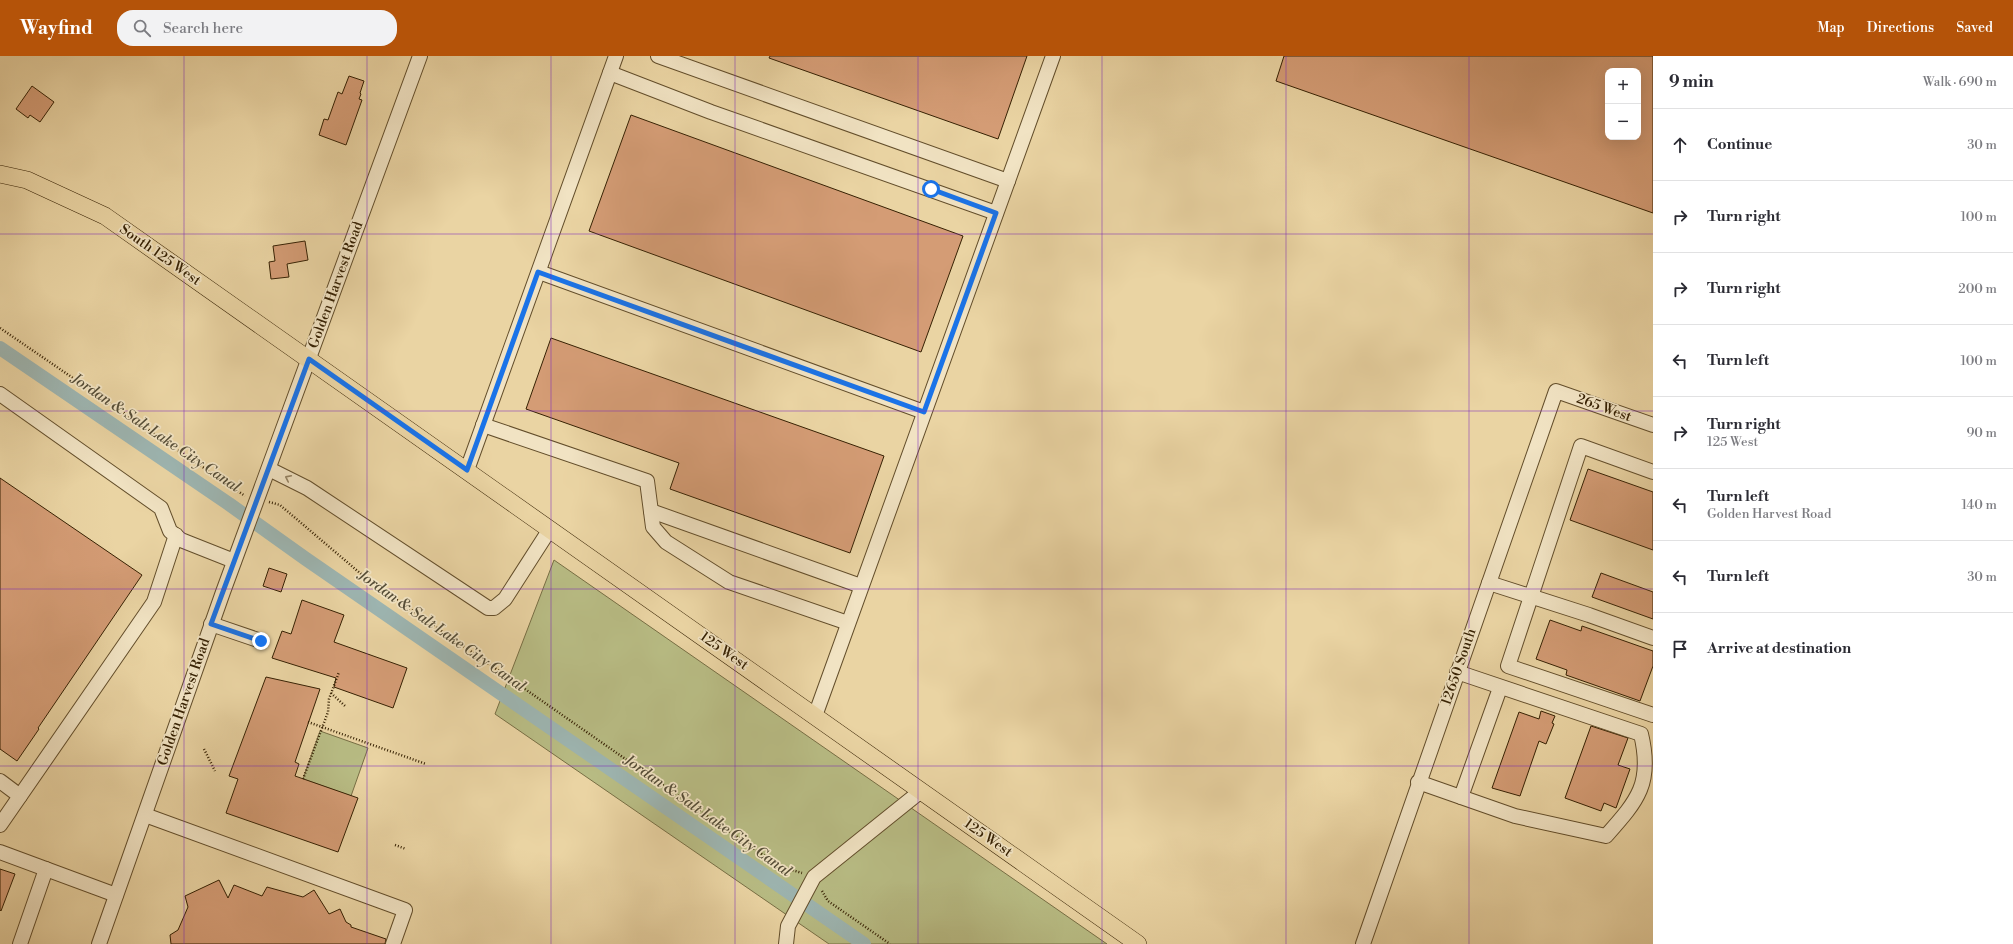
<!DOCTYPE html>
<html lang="en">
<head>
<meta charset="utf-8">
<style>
  body { margin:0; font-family:"Libre Bodoni",serif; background:#f2f2f3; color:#2b2b33 }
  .controls { position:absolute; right:12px; top:12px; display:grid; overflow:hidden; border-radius:8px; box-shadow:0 4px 16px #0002 }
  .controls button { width:36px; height:36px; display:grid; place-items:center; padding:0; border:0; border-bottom:1px solid #e1e1e2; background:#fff; color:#2b2b33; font:20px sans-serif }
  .stop { position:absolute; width:12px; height:12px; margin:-9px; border:3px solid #1a73e8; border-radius:50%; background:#fff }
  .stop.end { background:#1a73e8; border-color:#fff; box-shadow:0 1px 4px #0008 }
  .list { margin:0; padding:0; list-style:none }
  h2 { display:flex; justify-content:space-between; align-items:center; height:52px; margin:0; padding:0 16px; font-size:17px }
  h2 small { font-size:13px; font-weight:400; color:#7c7c81 }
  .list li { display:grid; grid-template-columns:26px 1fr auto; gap:12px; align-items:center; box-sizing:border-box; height:72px; padding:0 16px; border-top:1px solid #e1e1e2 }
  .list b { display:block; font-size:15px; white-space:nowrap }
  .list p { margin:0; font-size:13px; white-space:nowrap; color:#7c7c81 }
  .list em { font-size:13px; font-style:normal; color:#7c7c81 }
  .icon { flex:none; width:22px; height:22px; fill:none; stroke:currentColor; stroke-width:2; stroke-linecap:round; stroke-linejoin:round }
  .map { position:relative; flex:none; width:1653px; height:888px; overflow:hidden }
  header { display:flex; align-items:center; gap:24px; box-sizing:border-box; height:56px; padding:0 20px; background:#b45309; color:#fff }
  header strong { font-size:19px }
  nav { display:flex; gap:22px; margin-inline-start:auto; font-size:14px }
  .search { width:280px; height:36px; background:#f2f2f3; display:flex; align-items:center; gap:10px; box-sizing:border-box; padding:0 14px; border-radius:16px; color:#7c7c81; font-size:15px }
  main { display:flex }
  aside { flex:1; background:#fff }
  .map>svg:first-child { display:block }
</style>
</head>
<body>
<header>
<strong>Wayfind</strong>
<div class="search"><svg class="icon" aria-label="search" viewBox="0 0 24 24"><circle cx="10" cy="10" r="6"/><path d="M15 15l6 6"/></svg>Search here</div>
<nav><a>Map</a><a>Directions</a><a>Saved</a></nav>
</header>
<main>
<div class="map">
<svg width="1653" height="888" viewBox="0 0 1653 888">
  <rect width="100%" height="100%" fill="#ead4a3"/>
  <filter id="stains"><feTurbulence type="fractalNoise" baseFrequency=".005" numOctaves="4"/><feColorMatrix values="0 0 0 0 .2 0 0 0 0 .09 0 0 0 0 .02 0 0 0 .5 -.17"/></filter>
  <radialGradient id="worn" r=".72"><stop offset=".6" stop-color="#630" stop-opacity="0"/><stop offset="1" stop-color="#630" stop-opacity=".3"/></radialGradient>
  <g fill="#b8bc84" stroke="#776e44">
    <polygon points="554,504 1107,888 829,888 495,658"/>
    <polygon points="320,675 368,692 351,740 303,723"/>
  </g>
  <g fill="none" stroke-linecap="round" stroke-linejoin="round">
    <polyline stroke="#9db5b1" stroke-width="14" points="0,292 229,448 306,503 864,888"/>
  </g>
  <g fill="#d49c75" stroke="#362103" fill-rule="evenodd">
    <polygon points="770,0 1027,0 998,83 769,2"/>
    <path d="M 1284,0 L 1653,0 L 1653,157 L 1276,25 ZM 1608,15 L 1638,15 L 1638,81 L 1608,81 Z"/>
    <polygon points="349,20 364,25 360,37 361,38 359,43 362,44 346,89 319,79 324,63 328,64 338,36 342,38"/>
    <polygon points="32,30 54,46 40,66 30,59 28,62 16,53"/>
    <polygon points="631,59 963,180 921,296 589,175"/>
    <polygon points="305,185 308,204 287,208 289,221 271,223 269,206 275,205 273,190"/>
    <polygon points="551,282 884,400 850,497 670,433 679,407 526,353"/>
    <polygon points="1588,413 1653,436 1653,494 1570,464"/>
    <polygon points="0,422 142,519 38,672 39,673 17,705 0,693"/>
    <polygon points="269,512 287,518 281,536 263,530"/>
    <polygon points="1601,517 1653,536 1653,563 1592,541"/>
    <polygon points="302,544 344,559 334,586 407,612 393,652 334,631 336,622 272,602 282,575 291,578"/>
    <polygon points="1550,564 1581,575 1582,570 1653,595 1653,610 1640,645 1566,619 1567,614 1536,603"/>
    <polygon points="266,621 320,633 295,706 299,708 295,720 358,742 338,796 226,757 238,723 229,720"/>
    <polygon points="1541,655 1555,660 1552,667 1554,668 1546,688 1539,685 1520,740 1492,732 1519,656 1539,663"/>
    <polygon points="1591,670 1628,682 1618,709 1630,713 1616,752 1604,747 1601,755 1565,742"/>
    <polygon points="0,813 15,818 1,855 0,854"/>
    <polygon points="219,824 228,842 234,829 262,840 267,831 303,841 314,834 329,858 340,853 346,866 351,869 351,871 386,883 385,888 171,888 170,879 178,874 188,851 185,840"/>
  </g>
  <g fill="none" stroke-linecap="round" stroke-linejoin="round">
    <g stroke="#634e2b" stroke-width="16">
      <g id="minor">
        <polyline points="658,0 1008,125"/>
        <polyline points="610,17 711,56 996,157"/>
        <polyline points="539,216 924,356"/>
        <polyline points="0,338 161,452 170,475 181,484 234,505"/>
        <polyline points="483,369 647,425 653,471 666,486 729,526 848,567"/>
        <polyline points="269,413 307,432 488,552 494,552 505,543 550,473"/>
        <polyline points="467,414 616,0"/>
        <polyline points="1653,416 1581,390 1508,610 1653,659"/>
        <polyline points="651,455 861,530"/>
        <polyline points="1489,527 1589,559 1653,582"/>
        <polyline points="211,568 261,585"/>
        <polyline points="815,660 1053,0"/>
        <polyline points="0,725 20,740"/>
        <path d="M 1418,726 L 1515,760 L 1606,780 C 1637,745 1653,728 1641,678 L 1457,616"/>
        <polyline points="1461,741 1500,632"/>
        <polyline points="145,759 405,854 393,888"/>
        <polyline points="0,769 154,546 176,479"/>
        <polyline points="0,796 116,839"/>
        <polyline points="20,888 46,813"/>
        <polyline points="99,888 223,536 420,0"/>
        <polyline points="786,888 788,870 814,821 921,735"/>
        <polyline points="1363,888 1556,335 1653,369"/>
      </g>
    </g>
    <g stroke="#362103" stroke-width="18">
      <polyline id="major" points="0,118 27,124 105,160 1138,888"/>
    </g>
    <g stroke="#362103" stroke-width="2.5" stroke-dasharray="1 2" stroke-linecap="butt">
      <polyline points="0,272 245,440"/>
      <polyline points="269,446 280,449 367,523 779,810 802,817"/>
      <polyline points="331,637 345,650"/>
      <polyline points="308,666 426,708"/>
      <polyline points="204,693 215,715"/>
      <polyline points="303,723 328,656 329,643 339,616"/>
      <polyline points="395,789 406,793"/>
      <polyline points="822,835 828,845 890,888"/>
    </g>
    <use href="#minor" stroke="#f1e3c3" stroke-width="14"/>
    <use href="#major" stroke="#ead4a3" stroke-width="17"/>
  </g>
  <defs><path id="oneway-chevron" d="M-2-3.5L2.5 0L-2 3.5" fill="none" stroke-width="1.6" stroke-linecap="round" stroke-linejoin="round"/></defs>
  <use stroke="#948263" href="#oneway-chevron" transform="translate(288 422) rotate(-154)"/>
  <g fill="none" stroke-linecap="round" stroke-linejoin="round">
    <polyline stroke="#1a73e8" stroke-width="5" points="261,585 211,568 309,303 467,414 538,216 924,356 996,157 931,133"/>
  </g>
  <path fill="none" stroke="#7b2cbf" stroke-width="1" stroke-opacity="0.55" d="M 184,0 L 184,888M 367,0 L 367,888M 551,0 L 551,888M 735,0 L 735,888M 918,0 L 918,888M 1102,0 L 1102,888M 1286,0 L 1286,888M 1469,0 L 1469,888M 0,178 L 1653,178M 0,355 L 1653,355M 0,533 L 1653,533M 0,710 L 1653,710"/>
  <g text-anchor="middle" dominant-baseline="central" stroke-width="3.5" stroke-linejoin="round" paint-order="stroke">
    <g font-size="14" fill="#362103" stroke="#f1e3c3">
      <text transform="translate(160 199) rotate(35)">South 125 West</text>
      <text transform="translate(336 229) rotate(-70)">Golden Harvest Road</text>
      <text transform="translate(1604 352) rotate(20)">265 West</text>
      <text transform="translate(724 595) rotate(35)">125 West</text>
      <text transform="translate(1459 611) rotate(-71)">12650 South</text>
      <text transform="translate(184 646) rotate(-71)">Golden Harvest Road</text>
      <text transform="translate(988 782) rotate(35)">125 West</text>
    </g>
    <g font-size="15" font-style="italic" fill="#554d37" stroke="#f1e3c3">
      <text transform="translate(156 377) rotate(34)">Jordan &amp; Salt Lake City Canal</text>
      <text transform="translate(442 575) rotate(35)">Jordan &amp; Salt Lake City Canal</text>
      <text transform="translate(708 760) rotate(35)">Jordan &amp; Salt Lake City Canal</text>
    </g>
  </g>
  <rect width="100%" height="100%" filter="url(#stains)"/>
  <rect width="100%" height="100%" fill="url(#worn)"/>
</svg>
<div class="controls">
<button>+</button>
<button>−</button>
</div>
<div class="stop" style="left:931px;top:133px"></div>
<div class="stop end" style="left:261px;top:585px"></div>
</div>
<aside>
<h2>9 min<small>Walk · 690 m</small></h2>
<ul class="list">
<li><svg class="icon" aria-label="ahead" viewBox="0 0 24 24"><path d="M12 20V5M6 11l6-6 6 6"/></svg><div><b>Continue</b></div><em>30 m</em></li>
<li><svg class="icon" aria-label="right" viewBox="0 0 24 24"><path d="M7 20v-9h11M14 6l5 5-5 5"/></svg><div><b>Turn right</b></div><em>100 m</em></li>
<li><svg class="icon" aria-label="right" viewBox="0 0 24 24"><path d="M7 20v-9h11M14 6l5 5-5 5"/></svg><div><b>Turn right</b></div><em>200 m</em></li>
<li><svg class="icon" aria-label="left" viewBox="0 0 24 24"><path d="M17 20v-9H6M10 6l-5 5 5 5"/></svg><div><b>Turn left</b></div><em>100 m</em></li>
<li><svg class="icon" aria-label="right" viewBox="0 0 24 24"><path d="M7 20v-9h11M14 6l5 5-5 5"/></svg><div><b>Turn right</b><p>125 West</p></div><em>90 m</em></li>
<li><svg class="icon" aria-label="left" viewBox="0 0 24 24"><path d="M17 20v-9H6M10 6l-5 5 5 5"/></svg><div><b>Turn left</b><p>Golden Harvest Road</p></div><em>140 m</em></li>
<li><svg class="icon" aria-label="left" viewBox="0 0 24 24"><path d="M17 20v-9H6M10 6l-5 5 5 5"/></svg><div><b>Turn left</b></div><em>30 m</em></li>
<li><svg class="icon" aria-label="arrive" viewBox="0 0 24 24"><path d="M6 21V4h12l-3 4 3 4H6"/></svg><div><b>Arrive at destination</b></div></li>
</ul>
</aside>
</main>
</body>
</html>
